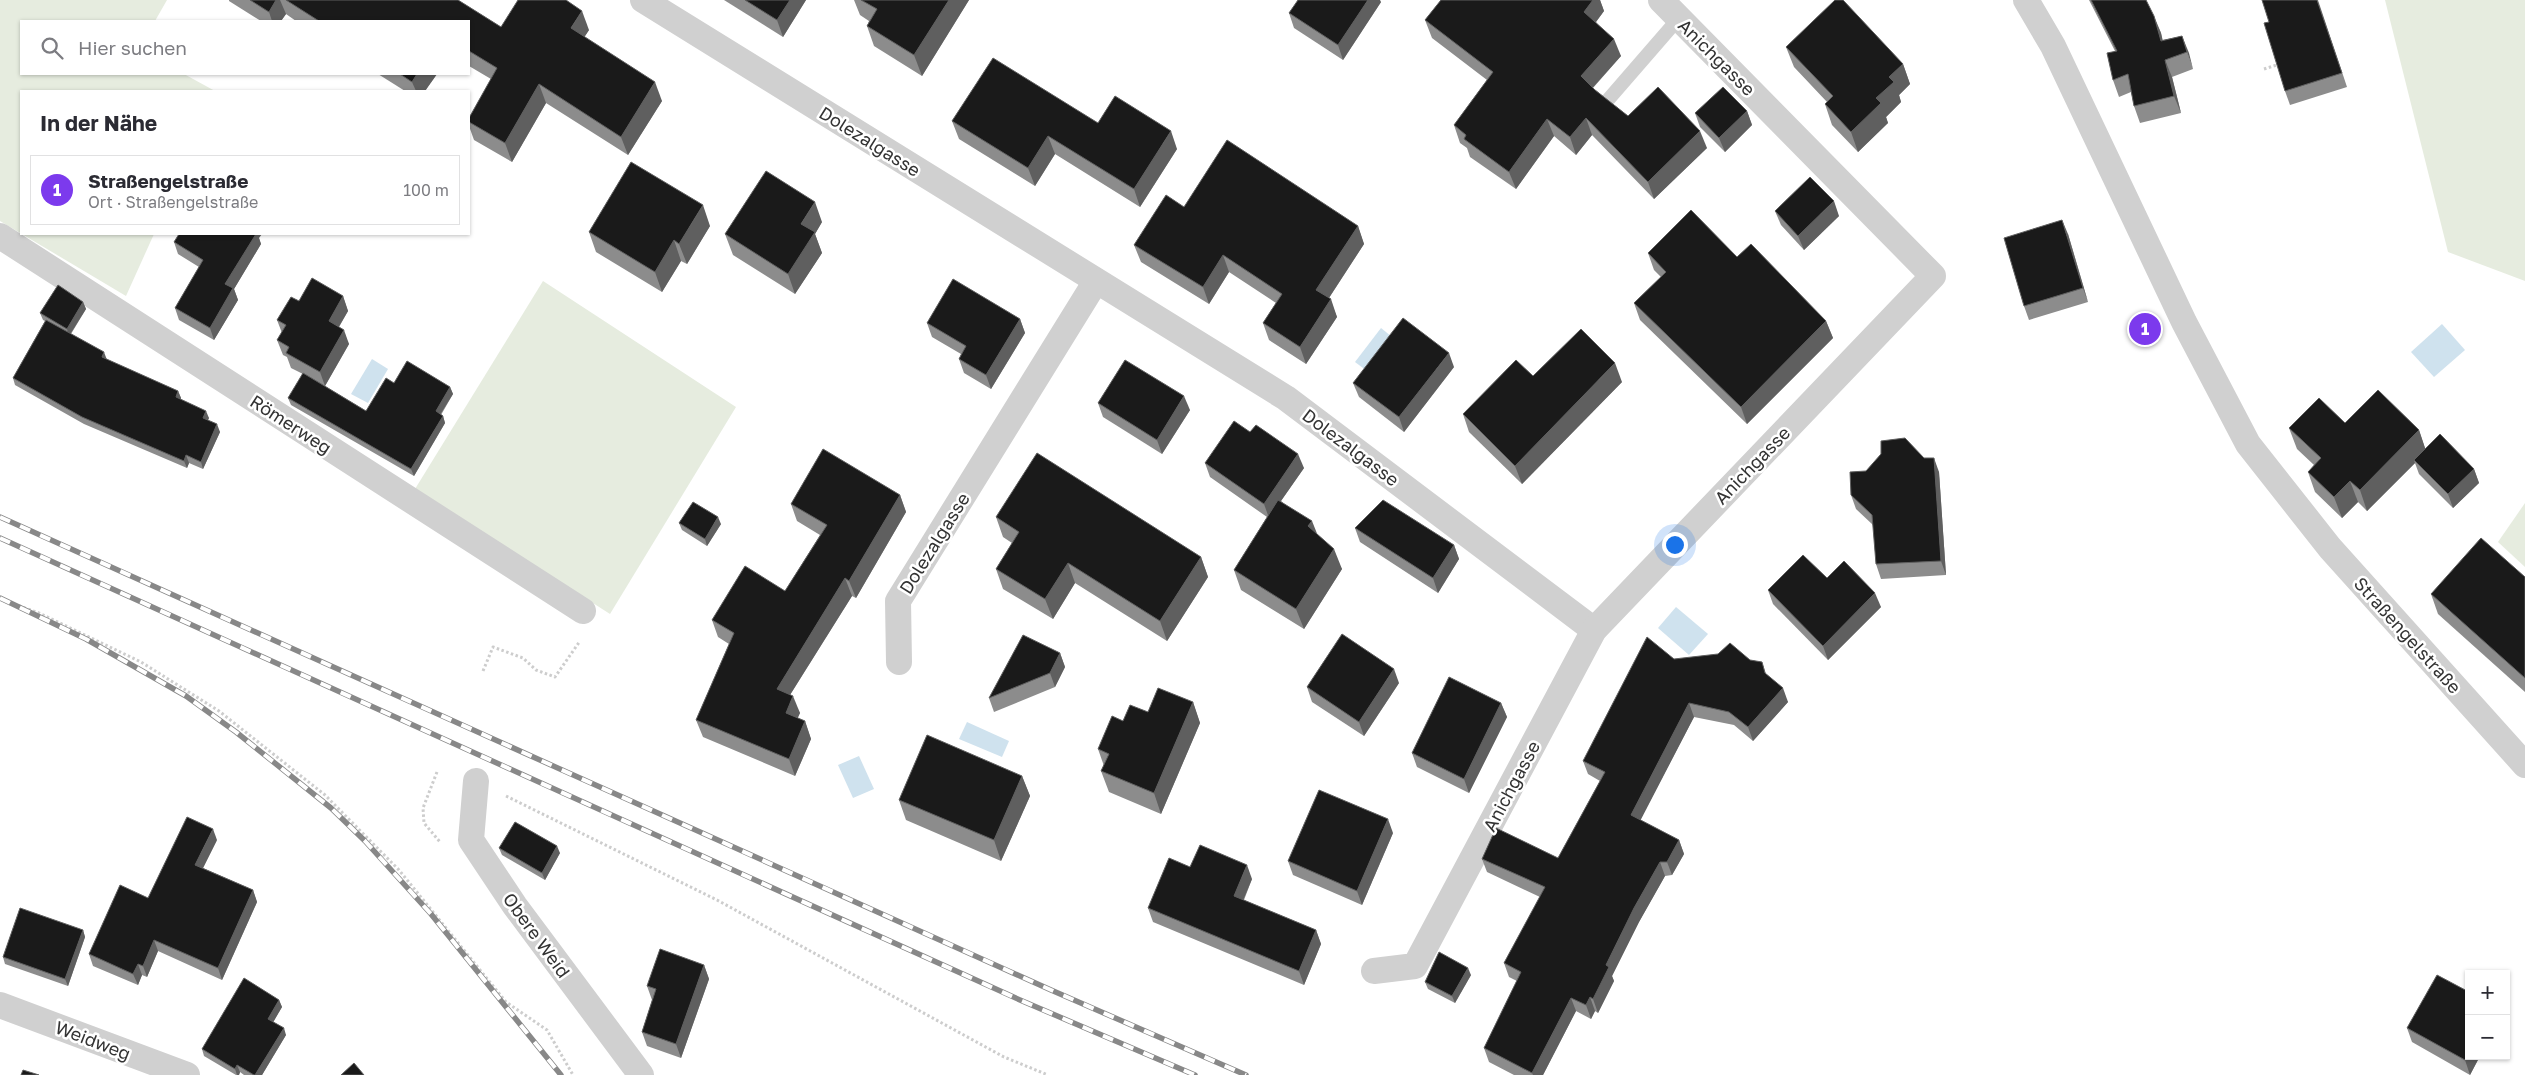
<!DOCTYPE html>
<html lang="de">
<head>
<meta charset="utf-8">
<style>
  body { margin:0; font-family:"Golos Text",sans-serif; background:#f7f7f7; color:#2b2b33 }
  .controls { position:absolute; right:15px; bottom:15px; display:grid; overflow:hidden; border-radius:0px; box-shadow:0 1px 4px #0004 }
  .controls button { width:45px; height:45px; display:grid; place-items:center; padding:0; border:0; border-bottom:1px solid #e1e1e2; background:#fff; color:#2b2b33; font:25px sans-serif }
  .you { position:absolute; left:1674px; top:544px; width:18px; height:18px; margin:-12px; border:4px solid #fff; border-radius:50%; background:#1a73e8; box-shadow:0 0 0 8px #1a73e833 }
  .badge { display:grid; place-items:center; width:32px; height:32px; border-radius:50%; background:#7c3aed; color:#fff; font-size:16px; font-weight:700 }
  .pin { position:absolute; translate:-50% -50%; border:2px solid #fff; box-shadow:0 1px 5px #0006 }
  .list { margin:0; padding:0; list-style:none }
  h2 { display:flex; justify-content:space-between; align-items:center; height:65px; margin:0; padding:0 20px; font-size:21px }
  h2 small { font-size:16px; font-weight:400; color:#7c7c81 }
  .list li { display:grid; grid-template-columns:32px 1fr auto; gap:15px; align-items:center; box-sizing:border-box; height:70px; margin:0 10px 10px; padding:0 10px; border:1px solid #e1e1e2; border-radius:0px }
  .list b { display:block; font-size:19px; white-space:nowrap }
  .list p { margin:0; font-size:16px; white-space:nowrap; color:#7c7c81 }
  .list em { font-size:16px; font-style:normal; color:#7c7c81 }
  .icon { flex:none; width:28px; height:28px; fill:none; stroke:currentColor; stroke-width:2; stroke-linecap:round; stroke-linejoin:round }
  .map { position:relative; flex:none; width:2525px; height:1075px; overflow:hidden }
  .search { position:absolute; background:#fff; box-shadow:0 1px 4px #0004; left:20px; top:20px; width:450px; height:55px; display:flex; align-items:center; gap:12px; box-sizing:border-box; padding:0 18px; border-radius:0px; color:#7c7c81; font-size:19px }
  .panel { position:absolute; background:#fff; box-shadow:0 1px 4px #0004; left:20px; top:90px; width:450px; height:145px; border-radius:0px }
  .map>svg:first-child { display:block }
</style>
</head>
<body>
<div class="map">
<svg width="2525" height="1075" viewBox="0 0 2525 1075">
  <rect width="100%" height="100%" fill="#fff"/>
  <g fill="#e6ecdf">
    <polygon points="0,0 167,0 155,21 21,21 21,74 184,74 215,91 21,91 21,234 154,234 126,296 0,221"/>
    <polygon points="2385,0 2525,0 2525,281 2448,252"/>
    <polygon points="543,281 736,407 610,614 415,489"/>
    <polygon points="2525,503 2525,567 2498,542"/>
  </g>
  <g fill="#cfe2ee">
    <polygon points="2442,324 2465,350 2434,377 2411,352"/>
    <polygon points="1381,328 1397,341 1371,374 1355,362"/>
    <polygon points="372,359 388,369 368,403 351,394"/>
    <polygon points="1676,607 1708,634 1689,655 1658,628"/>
    <polygon points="967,722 1009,741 1002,757 959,739"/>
    <polygon points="859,756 874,789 853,798 838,765"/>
  </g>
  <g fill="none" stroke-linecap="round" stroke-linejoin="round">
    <g stroke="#cdcdcd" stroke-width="3" stroke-dasharray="2.5 2.5" stroke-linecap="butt">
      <polyline points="2264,69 2280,64"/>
      <polyline points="0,599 39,613 141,662 219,711 325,795 399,870 506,1002 547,1030 573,1075"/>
      <polyline points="483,671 493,647 523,658 536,670 555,677 580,641"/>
      <polyline points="437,772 423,808 424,823 440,842"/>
      <polyline points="506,796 717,900 1004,1057 1048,1075"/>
    </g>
    <polyline stroke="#d0d0d0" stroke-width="14" points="1607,101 1679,18"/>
    <g stroke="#d0d0d0" stroke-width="26">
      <polyline points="643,0 1286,398 1594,630"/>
      <polyline points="2026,0 2053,46 2184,322 2248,444 2330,548 2525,765"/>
      <polyline points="0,236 583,611"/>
      <polyline points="899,662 898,601 1096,281"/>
      <polyline points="476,781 471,840 515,906 641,1075"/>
      <polyline points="1374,971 1415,966 1594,630 1933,276 1661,0"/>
      <polyline points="0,1005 187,1075"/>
    </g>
    <g stroke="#888" stroke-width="5.5">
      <g id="rail">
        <polyline points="0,517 1051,990 1246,1075"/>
        <polyline points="0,538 1020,1000 1195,1075"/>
        <polyline points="0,598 86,639 186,696 236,732 331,808 365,841 431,914 561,1075"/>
      </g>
    </g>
    <use href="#rail" stroke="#fff" stroke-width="4" stroke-dasharray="11" stroke-linecap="butt"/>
  </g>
  <g fill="#8c8c8c">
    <polygon points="229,0 458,0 501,27 589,30 584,37 662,101 628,155 546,103 512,162 474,140 469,126 469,118 491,79 469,66 469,21 296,21 286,14 281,21 261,21 229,1"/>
    <polygon points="724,0 806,0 783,37"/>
    <polygon points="854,0 969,0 922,76 874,46 867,26 869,21 860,15"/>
    <polygon points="1441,0 1600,0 1604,11 1596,22 1621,56 1593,88 1628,116 1707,148 1654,199 1592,135 1576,155 1554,136 1516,189 1470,157 1467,148 1460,143 1454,125 1487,80 1432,38 1425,20"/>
    <polygon points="2089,0 2146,0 2161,33 2162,40 2182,36 2193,69 2172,77 2181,113 2140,123 2134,106 2131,92 2119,97 2113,80 2115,51"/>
    <polygon points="2318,0 2347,87 2290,105 2285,91 2269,22"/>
    <polygon points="1381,2 1343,60 1294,28 1289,13"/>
    <polygon points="1786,47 1903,64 1910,84 1899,95 1901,102 1886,117 1888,123 1858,152 1832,125 1825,104 1827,102 1794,67"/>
    <polygon points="378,74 437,74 425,91 405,91"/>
    <polygon points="1747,111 1752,125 1725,152 1700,127 1695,113"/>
    <polygon points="952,121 1098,123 1177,149 1140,207 1055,154 1035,186 959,139"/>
    <polygon points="1184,207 1358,226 1364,244 1329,298 1337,317 1306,364 1269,340 1263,323 1276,303 1229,272 1209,304 1141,262 1134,245"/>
    <polygon points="1775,211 1839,216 1804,250 1781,225"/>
    <polygon points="822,222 815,234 822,253 795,294 733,255 725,234"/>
    <polygon points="710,226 687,264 681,261 662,292 596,252 589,232"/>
    <polygon points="2068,234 2088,302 2029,320 2024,306"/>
    <polygon points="259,238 261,244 234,289 238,300 214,340 179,320 175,308 199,267 178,254 174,242"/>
    <polygon points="1648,253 1737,257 1826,321 1833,338 1747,424 1640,320 1634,303 1661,277 1654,270"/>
    <polygon points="343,296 348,311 339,327 349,344 325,386 366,411 394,383 450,387 453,394 441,415 443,416 445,423 414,476 291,405 288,398 303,374 291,368 287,357 283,355 277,340 282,333 277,320 299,301"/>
    <polygon points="83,302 86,309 71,334 107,360 178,391 181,398 180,400 209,418 208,420 220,432 203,469 189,463 187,468 84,424 15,385 13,378 45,321 43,320 40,313"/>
    <polygon points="1020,319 1025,333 991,389 964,373 959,359 961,354 932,337 927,323"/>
    <polygon points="1454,367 1404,432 1359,397 1353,383"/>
    <polygon points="1533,376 1622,382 1522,484 1469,432 1463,414"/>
    <polygon points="1098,403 1190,410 1162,454 1103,417"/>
    <polygon points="2345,423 2419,430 2425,448 2474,469 2479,483 2453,508 2419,474 2415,463 2367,511 2358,502 2342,518 2315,492 2308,472 2314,465 2297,449 2289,428"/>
    <polygon points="1250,432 1304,468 1281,501 1317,534 1342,569 1304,629 1241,590 1234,570 1267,517 1210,477 1205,463"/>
    <polygon points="1924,458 1939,472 1946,575 1881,579 1876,564 1873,525 1856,509 1851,495 1866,471"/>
    <polygon points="900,495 906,512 856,598 852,596 790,695 800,713 797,718 805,721 811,739 795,776 703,737 696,720 729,644 718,637 712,620 785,591 820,535 797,521 791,504"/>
    <polygon points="996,517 1201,557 1208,577 1167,641 1075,583 1053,619 1003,589 996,569 1012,543 1003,537"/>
    <polygon points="679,523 721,524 707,546 682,530"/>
    <polygon points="1355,528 1454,545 1459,559 1438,593 1360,542"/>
    <polygon points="2525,577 2525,692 2438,614 2431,594"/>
    <polygon points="1827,578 1881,607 1828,660 1773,604 1768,590"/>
    <polygon points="1060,653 1065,667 1055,687 994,712 989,698"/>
    <polygon points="1674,659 1750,660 1762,662 1766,674 1788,702 1753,741 1734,725 1694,717 1640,820 1679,840 1684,854 1672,875 1665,876 1639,922 1612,976 1614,981 1598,1013 1595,1011 1591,1019 1576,1011 1543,1075 1514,1075 1489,1062 1484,1048 1517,981 1509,977 1504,963 1540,897 1487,872 1482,859 1558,858 1600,781 1588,774 1583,761"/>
    <polygon points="1399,683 1364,736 1312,702 1307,687"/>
    <polygon points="1193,702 1200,723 1161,814 1109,792 1101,771 1104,766 1098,749 1123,721 1148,712"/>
    <polygon points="1501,703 1507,717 1469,793 1417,767 1412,753"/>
    <polygon points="1022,776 1030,796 1001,861 906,820 899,800"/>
    <polygon points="1393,833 1362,905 1293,875 1288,861"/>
    <polygon points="217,840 203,868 253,890 257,902 222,980 158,951 147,977 142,975 138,985 93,966 89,954 148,898"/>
    <polygon points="499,848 560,853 545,880 502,855"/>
    <polygon points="1190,867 1252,879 1244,900 1316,930 1321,944 1304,985 1153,922 1148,908"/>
    <polygon points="83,930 85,937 68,986 5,964 3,957"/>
    <polygon points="704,965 709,979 681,1058 647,1046 642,1032 652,1000 647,986"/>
    <polygon points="1471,975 1455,1003 1428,989 1425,982"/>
    <polygon points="279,1000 282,1007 273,1022 286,1035 262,1075 244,1075 240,1072 239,1075 236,1075 204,1056 202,1049"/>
    <polygon points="2407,1028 2469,1056 2480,1056 2470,1075 2412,1042"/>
  </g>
  <g fill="#5f5f5f">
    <polygon points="276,0 280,0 286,14 281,21 272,21 269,12"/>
    <polygon points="790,0 806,0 783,37 777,20"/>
    <polygon points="949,0 969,0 922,76 914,55"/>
    <polygon points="1368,0 1380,0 1381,2 1343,60 1338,45"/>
    <polygon points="1593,0 1600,0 1604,11 1590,30 1584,12"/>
    <polygon points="582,11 589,30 578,47 571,28"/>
    <polygon points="2154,16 2161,33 2167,58 2161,41"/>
    <polygon points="2182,36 2189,53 2193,69 2187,52"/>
    <polygon points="1614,39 1621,56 1587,94 1581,76"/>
    <polygon points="2165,60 2172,77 2181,113 2174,96"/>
    <polygon points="1903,64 1910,84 1899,95 1901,102 1886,117 1888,123 1858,152 1851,132 1889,77"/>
    <polygon points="417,74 437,74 425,91 416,91 412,82"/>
    <polygon points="655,82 662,101 628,155 621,137"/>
    <polygon points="539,84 546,103 512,162 505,143"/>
    <polygon points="1747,111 1752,125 1725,152 1719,138"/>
    <polygon points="1586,118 1592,135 1576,155 1570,137"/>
    <polygon points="1547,119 1554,136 1516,189 1509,172"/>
    <polygon points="1171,131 1177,149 1140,207 1134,189"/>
    <polygon points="1700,131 1707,148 1654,199 1648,182"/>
    <polygon points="1048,136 1055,154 1035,186 1028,168"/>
    <polygon points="1834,201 1839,216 1804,250 1798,236"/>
    <polygon points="815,202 822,222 815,234 822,253 795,294 788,274 801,224"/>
    <polygon points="703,205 710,226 687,264 679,244"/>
    <polygon points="2062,220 2068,234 2088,302 2083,288"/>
    <polygon points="1358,226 1364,244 1323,307 1316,290"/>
    <polygon points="254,234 262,234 259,238 261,244 234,289 238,300 214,340 210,328 225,284"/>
    <polygon points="674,240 681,261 662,292 655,272"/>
    <polygon points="1223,255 1229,272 1209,304 1203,287"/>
    <polygon points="343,296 348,311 334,335 329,321"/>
    <polygon points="1331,299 1337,317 1306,364 1300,347"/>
    <polygon points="83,302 86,309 69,336 67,329"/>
    <polygon points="1020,319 1025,333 991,389 986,375"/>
    <polygon points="1826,321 1833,338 1747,424 1741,407"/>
    <polygon points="344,330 349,344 325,386 320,372"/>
    <polygon points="104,352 107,360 102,357"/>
    <polygon points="1449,353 1454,367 1404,432 1399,417"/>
    <polygon points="1615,363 1622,382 1522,484 1515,466"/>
    <polygon points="450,387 453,394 438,418 436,411"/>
    <polygon points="178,391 181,398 178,405 176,397"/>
    <polygon points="1184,396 1190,410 1162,454 1157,440"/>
    <polygon points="206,411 209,418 205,425 203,418"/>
    <polygon points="443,416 445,423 414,476 411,469"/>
    <polygon points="217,424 220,432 203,469 201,462"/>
    <polygon points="2419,430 2426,451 2414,460 2415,463 2367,511 2360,490"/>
    <polygon points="1298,454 1304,468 1269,518 1264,504"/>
    <polygon points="186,455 189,463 187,468 184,461"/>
    <polygon points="1934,458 1939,472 1946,575 1941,561"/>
    <polygon points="2474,469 2479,483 2453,508 2448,494"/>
    <polygon points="2350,481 2358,502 2342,518 2334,497"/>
    <polygon points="900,495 906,512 856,598 849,581"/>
    <polygon points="718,517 721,524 707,546 705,539"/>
    <polygon points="1312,521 1320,541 1308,526"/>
    <polygon points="1454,545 1459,559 1438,593 1433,578"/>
    <polygon points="1334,549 1342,569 1304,629 1296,609"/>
    <polygon points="1201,557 1208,577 1167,641 1160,621"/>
    <polygon points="1068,563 1075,583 1053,619 1045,599"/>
    <polygon points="845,578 852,596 783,706 777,689"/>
    <polygon points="1875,593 1881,607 1828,660 1823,646"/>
    <polygon points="1060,653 1065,667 1055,687 1050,673"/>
    <polygon points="1394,669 1399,683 1364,736 1359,722"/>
    <polygon points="1783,688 1788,702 1753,741 1748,727"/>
    <polygon points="793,696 800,713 792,731 786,713"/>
    <polygon points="1193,702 1200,723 1161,814 1154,793"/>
    <polygon points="1501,703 1507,717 1469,793 1464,779"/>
    <polygon points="1689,703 1694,717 1636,829 1631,815"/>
    <polygon points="805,721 811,739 795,776 789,759"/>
    <polygon points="1022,776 1030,796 1001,861 994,840"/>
    <polygon points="1388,819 1393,833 1362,905 1357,891"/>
    <polygon points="213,829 217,840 199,876 195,865"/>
    <polygon points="1679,840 1684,854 1672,875 1667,862"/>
    <polygon points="557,846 560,853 545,880 542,873"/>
    <polygon points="1660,862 1665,876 1639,922 1612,976 1614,981 1598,1013 1593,999 1606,965 1634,908"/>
    <polygon points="1247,865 1252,879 1239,910 1234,896"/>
    <polygon points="253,890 257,902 222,980 218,968"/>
    <polygon points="83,930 85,937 68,986 65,979"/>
    <polygon points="1316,930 1321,944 1304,985 1299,971"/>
    <polygon points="154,940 158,951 147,977 143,966"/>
    <polygon points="138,964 142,975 138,985 133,974"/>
    <polygon points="704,965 709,979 681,1058 676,1044"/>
    <polygon points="1468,968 1471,975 1455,1003 1452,996"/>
    <polygon points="1590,997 1595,1011 1591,1019 1586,1005"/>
    <polygon points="1571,998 1576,1011 1543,1075 1533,1075 1532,1073"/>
    <polygon points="279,1000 282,1007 271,1026 268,1019"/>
    <polygon points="284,1028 286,1035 262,1075 255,1075"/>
    <polygon points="2469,1053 2469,1056 2480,1056 2470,1075 2465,1060"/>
    <polygon points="237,1065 240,1072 239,1075 237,1075 235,1069"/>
  </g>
  <g fill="#1a1a1a" stroke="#5f5f5f">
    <polygon points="250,0 276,0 269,12"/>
    <polygon points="286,0 458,0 501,27 518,0 566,0 582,11 571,28 655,82 621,137 539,84 505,143 469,122 469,118 497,68 469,51 469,21 319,21"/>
    <polygon points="745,0 790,0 777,20"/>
    <polygon points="861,0 949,0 914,55 867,26 877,9"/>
    <polygon points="1298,0 1368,0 1338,45 1289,13"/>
    <polygon points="1441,0 1593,0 1584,12 1614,39 1581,76 1595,90 1628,116 1658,87 1700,131 1648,182 1586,118 1570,137 1547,119 1509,172 1464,139 1466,135 1454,125 1493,72 1425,20"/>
    <polygon points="1835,0 1843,0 1903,64 1889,77 1894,82 1876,98 1881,103 1851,132 1825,104 1833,96 1786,47"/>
    <polygon points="2091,0 2146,0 2154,16 2161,41 2182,36 2187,52 2165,60 2174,96 2134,106 2128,74 2113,80 2107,53 2117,51"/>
    <polygon points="2262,0 2317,0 2342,73 2285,91 2264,23 2269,22"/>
    <polygon points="993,58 1098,123 1115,96 1171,131 1134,189 1048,136 1028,168 952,121"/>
    <polygon points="400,74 417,74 412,82"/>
    <polygon points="1723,87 1747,111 1719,138 1695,113"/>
    <polygon points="1227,140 1358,226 1316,290 1331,299 1300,347 1263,323 1282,294 1223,255 1203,287 1134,245 1166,195 1184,207"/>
    <polygon points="631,162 703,205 679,244 674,240 655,272 589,232"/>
    <polygon points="766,171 815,202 801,224 815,232 788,274 725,234"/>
    <polygon points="1810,177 1834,201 1798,236 1775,211"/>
    <polygon points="1691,210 1737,257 1751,244 1826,321 1741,407 1634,303 1666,272 1648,253"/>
    <polygon points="2062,220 2083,288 2024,306 2004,238"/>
    <polygon points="179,234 256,234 225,284 233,288 210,328 175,308 203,260 174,242"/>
    <polygon points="312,278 343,296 329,321 344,330 320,372 286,353 289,347 277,340 286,325 277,320 291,297 299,301"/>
    <polygon points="953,279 1020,319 986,375 959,359 966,346 927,323"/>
    <polygon points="58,285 83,302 67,329 40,313"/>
    <polygon points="1403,318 1449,353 1399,417 1353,383"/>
    <polygon points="46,320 104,352 102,357 178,391 176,397 206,411 203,418 217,424 201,462 186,455 184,461 82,417 13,378"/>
    <polygon points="1581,329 1615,363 1515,466 1463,414 1516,360 1533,376"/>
    <polygon points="1125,360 1184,396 1157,440 1098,403"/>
    <polygon points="407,361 450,387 436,411 443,416 411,469 288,398 303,373 366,411 386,378 394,383"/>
    <polygon points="2378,390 2419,430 2360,490 2350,481 2334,497 2308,472 2321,458 2289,428 2319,398 2345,423"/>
    <polygon points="1234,421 1250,432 1256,425 1298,454 1264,504 1205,463"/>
    <polygon points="2440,434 2474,469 2448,494 2414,460"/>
    <polygon points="1905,438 1924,458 1934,458 1941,561 1876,564 1872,515 1851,495 1850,472 1866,471 1881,454 1881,441"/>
    <polygon points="823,449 900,495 849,581 845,578 777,689 793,696 786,713 805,721 789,759 696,720 734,633 712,620 745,566 785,591 827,525 791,504"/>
    <polygon points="1037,453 1201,557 1160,621 1068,563 1045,599 996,569 1019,532 996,517"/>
    <polygon points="1278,500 1312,521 1308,526 1334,549 1296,609 1234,570"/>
    <polygon points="1383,500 1454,545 1433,578 1355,528"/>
    <polygon points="693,502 718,517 705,539 679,523"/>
    <polygon points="2481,538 2525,577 2525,678 2431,594"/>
    <polygon points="1803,555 1827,578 1844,561 1875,593 1823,646 1768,590"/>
    <polygon points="1342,634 1394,669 1359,722 1307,687"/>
    <polygon points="1023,635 1060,653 1050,673 989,698"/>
    <polygon points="1647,637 1674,659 1718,654 1730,643 1750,660 1762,662 1765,673 1783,688 1748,727 1729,712 1689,703 1631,815 1679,840 1667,862 1660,862 1634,908 1606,965 1609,967 1593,999 1590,997 1586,1005 1571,998 1532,1073 1484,1048 1521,972 1504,963 1545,887 1482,859 1496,828 1558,858 1605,772 1583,761"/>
    <polygon points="1449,677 1501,703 1464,779 1412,753"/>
    <polygon points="1158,688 1193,702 1154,793 1101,771 1109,754 1098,749 1112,716 1123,721 1130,705 1148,712"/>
    <polygon points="927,735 1022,776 994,840 899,800"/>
    <polygon points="1319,790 1388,819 1357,891 1288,861"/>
    <polygon points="187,817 213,829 195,865 253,890 218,968 154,940 143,966 138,964 133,974 89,954 120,885 148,898"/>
    <polygon points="515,822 557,846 542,873 499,848"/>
    <polygon points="1200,845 1247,865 1234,896 1316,930 1299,971 1148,908 1169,858 1190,867"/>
    <polygon points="20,908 83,930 65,979 3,957"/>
    <polygon points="660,949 704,965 676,1044 642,1032 656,989 647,986"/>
    <polygon points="1439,952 1468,968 1452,996 1425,982"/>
    <polygon points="2437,975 2469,992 2469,1053 2465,1060 2407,1028"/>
    <polygon points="244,978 279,1000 268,1019 284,1028 255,1075 254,1075 237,1065 235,1069 202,1049"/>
    <polygon points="354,1063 364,1075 341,1075"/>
    <polygon points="23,1070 39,1075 21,1075"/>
  </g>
  <g text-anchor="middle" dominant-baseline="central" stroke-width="5" stroke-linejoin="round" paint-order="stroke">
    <g font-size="18" fill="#333" stroke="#fff">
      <text transform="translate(1717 57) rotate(45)">Anichgasse</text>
      <text transform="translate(870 141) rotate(32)">Dolezalgasse</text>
      <text transform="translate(291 424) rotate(33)">Römerweg</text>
      <text transform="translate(1351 447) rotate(37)">Dolezalgasse</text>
      <text transform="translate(1752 465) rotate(-46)">Anichgasse</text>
      <text transform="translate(934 543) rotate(-58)">Dolezalgasse</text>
      <text transform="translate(2408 635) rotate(48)">Straßengelstraße</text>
      <text transform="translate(1511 786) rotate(-62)">Anichgasse</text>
      <text transform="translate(537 935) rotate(54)">Obere Weid</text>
      <text transform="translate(93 1040) rotate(21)">Weidweg</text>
    </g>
  </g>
</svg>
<div class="controls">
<button>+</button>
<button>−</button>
</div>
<div class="you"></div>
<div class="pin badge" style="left:2145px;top:329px">1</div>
<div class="search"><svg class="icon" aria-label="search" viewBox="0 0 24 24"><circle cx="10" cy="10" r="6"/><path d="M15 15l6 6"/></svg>Hier suchen</div>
<section class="panel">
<h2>In der Nähe<small></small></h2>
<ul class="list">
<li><span class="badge">1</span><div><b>Straßengelstraße</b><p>Ort · Straßengelstraße</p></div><em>100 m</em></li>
</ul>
</section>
</div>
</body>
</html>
